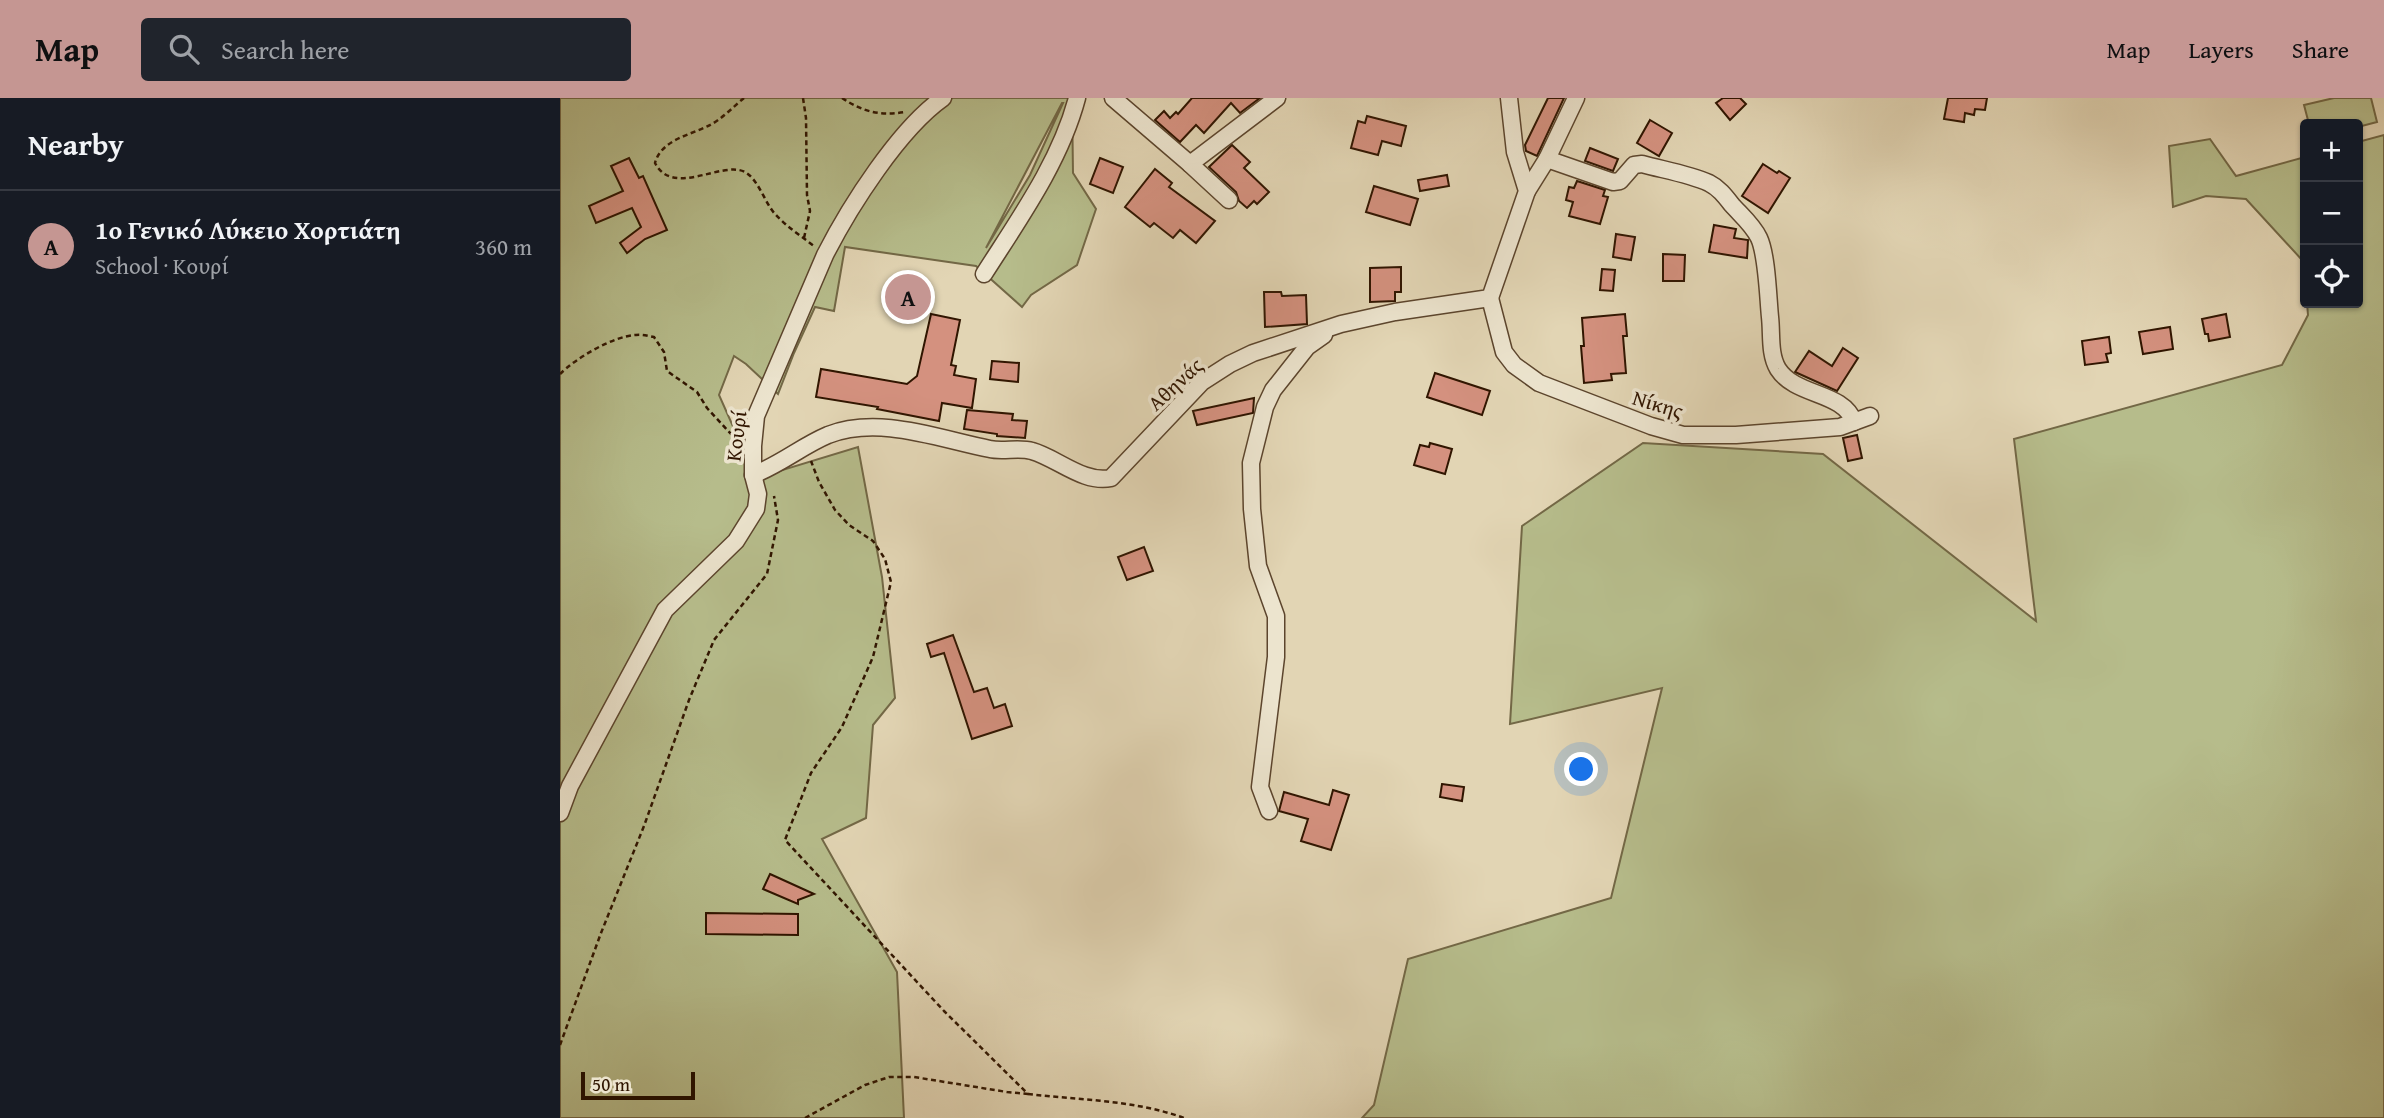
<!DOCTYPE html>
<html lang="en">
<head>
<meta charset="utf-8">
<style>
  body { margin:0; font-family:"Gentium Book Plus",serif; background:#20242c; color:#f1f3f6 }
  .controls { position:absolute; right:21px; top:21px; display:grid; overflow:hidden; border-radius:7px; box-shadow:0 2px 5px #0004 }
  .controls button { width:63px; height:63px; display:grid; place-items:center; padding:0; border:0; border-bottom:2px solid #363941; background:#171b24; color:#f1f3f6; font:35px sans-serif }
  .scale { position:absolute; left:21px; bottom:18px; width:114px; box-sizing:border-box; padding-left:7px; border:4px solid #301500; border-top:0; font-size:19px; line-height:24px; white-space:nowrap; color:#301500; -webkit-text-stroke:5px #ece4ce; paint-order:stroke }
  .you { position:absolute; left:1022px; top:672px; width:24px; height:24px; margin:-18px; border:5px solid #fff; border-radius:50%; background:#1a73e8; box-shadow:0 0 0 10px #1a73e833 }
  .badge { display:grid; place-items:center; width:46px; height:46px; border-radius:50%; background:#c59692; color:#111; font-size:23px; font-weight:700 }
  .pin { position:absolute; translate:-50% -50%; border:4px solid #fff; box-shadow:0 2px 7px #0006 }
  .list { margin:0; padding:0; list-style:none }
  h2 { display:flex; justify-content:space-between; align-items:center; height:91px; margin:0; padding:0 28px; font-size:30px }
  h2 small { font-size:23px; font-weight:400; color:#9ea1a6 }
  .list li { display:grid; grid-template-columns:46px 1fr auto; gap:21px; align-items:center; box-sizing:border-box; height:112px; padding:0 28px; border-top:2px solid #363941 }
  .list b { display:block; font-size:26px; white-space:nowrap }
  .list p { margin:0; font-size:23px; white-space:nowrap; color:#9ea1a6 }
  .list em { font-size:23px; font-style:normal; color:#9ea1a6 }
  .icon { flex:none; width:38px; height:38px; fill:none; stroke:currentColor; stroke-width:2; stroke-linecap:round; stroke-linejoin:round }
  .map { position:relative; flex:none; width:1824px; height:1020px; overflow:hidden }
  header { display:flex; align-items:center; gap:42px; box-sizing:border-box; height:98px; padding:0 35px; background:#c59692; color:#111 }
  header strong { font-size:33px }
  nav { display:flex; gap:38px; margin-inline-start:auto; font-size:24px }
  .search { width:490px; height:63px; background:#20242c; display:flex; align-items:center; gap:18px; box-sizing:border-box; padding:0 24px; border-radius:7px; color:#9ea1a6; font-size:26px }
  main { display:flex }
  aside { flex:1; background:#171b24 }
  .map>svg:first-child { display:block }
</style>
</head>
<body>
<header>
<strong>Map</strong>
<div class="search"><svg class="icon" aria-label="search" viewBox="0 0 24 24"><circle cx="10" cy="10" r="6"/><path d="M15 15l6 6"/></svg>Search here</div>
<nav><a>Map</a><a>Layers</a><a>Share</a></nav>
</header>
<main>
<aside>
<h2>Nearby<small></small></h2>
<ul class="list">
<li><span class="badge">A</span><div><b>1ο Γενικό Λύκειο Χορτιάτη</b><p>School · Κουρί</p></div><em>360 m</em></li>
</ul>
</aside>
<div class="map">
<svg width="1824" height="1020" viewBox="0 0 1824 1020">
  <rect width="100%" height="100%" fill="#e2d5b4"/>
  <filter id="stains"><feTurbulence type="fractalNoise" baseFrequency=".00286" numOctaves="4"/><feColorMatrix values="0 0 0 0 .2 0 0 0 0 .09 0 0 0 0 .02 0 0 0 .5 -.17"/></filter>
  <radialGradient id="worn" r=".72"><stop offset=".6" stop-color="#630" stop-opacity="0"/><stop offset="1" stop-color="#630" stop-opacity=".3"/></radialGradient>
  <g fill="#b6bc8b" stroke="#736846" stroke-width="2" fill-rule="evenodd">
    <path d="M 0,0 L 512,0 L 513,75 L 536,111 L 517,167 L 471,197 L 462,209 L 416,168 L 285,149 L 274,213 L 255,209 L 234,255 L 218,296 L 186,266 L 174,258 L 159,297 L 196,380 L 298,349 L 322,479 L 335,600 L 313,627 L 306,720 L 262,741 L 337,874 L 344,1020 L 0,1020 ZM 503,5 L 470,77 L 426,150 L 502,5 Z"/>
    <polygon points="1774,0 1811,0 1817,24 1798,29 1798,26 1749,26 1744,7"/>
    <polygon points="1824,37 1824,1020 802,1020 814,1007 848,861 1051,800 1102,590 950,626 962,428 1083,345 1263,356 1476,523 1454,341 1722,267 1748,217 1747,205 1798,205 1798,44"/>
    <polygon points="1650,41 1676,78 1745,59 1745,186 1743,163 1686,101 1646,98 1613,109 1609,48"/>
  </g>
  <g fill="#d4917f" stroke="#301500" stroke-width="2">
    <polygon points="632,0 700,0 680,15 671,5 644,35 636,27 620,44 595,22 604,13 610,20 616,14 618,16"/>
    <polygon points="988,0 1004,0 977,58 966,53 965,47"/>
    <polygon points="1163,0 1180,0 1186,6 1170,22 1156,5"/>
    <polygon points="1388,0 1427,0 1425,12 1415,11 1414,17 1405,15 1404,24 1384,21"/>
    <polygon points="807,18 846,28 841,48 822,43 818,57 791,50 798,23 805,25"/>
    <polygon points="1090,22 1112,35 1099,58 1077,45"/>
    <polygon points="672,47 690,64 684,70 709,94 697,106 694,103 687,110 679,103 676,94 649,69"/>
    <polygon points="1030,50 1058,61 1053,73 1025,63"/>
    <polygon points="69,60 79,80 83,78 107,132 85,141 67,155 60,145 81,129 72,110 36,125 29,108 63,93 51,68"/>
    <polygon points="540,60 563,69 553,95 530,86"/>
    <polygon points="1203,66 1217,75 1219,73 1230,80 1208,115 1182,98"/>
    <polygon points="595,71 612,85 609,89 655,123 636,145 620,132 613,140 594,125 590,129 565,109"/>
    <polygon points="887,77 889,88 860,93 858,82"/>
    <polygon points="1017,83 1045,92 1043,98 1048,99 1040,126 1009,118 1013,104 1006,102 1009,89 1014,90"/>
    <polygon points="814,88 858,101 850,127 806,114"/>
    <polygon points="1154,127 1176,131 1174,140 1188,142 1187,160 1149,154"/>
    <polygon points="1056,136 1075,139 1071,162 1053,159"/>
    <polygon points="1103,156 1125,157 1124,183 1103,183"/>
    <polygon points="841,169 841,194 835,194 835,203 810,204 810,170"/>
    <polygon points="1042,171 1055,172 1053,193 1040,192"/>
    <polygon points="704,194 721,194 722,198 746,197 747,226 705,229"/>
    <polygon points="371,216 400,222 391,267 396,268 394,277 416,281 412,310 382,305 379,323 317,311 318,309 256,299 261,271 347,286 357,278"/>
    <polygon points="1065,216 1067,238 1063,238 1066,275 1051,276 1052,282 1024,285 1021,248 1024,248 1022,220"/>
    <polygon points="1666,216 1670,239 1649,243 1648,236 1645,236 1642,221"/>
    <polygon points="1610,229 1613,251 1583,256 1579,234"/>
    <polygon points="1549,239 1551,255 1546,256 1548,264 1525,267 1522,243"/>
    <polygon points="1283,250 1298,260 1277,293 1235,274 1249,253 1272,268"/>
    <polygon points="432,263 459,265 458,284 430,281"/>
    <polygon points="875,275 930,293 922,317 867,299"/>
    <polygon points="694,300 693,315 637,327 633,313"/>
    <polygon points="407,312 453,316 452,322 467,323 465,340 437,338 437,336 404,331"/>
    <polygon points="1297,337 1302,360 1288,363 1283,340"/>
    <polygon points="870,345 892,351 885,376 854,367 860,347 869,349"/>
    <polygon points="584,449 593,473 567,482 558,459"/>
    <polygon points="393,537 414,594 427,590 434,610 445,606 452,628 412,641 384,555 371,559 367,546"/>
    <polygon points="882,686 904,689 902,703 880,699"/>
    <polygon points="773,692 789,697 771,752 741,743 748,721 719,713 724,694 769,707"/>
    <polygon points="210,776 254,796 238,802 238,806 203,791"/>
    <polygon points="146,815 238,816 238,837 146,836"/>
  </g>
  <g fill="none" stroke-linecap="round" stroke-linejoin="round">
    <g stroke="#5c452d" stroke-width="19">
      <g id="minor">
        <polyline points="553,0 630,66 717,0"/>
        <path d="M 987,61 L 1053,84 L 1060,83 L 1074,67 L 1082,66 C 1104,72 1129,76 1149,85 C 1159,90 1165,98 1172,107 C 1181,117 1193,127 1199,140 C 1207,157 1208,199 1210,219 C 1212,236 1209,256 1218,271 C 1236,299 1283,293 1294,324"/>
        <polyline points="630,66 669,102"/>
        <polyline points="967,93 987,61 1016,0"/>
        <path d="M 424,176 C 459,121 500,64 517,0"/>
        <polyline points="930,200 944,254 954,267 979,285 1091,328 1123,337 1176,337 1280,329 1310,318"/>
        <path d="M 193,377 C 221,366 242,348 268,337 C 319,317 379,341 430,351 C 443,354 459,349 472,353 C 497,360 524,386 551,380 L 642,284 L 670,266 L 693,255 L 781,226 L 835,214 L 930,200 L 967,93 L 955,54 L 949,0"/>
        <polyline points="709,713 700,689 716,559 716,518 698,468 692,411 691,365 705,309 713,292 747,249 764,237"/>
        <path d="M 0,715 L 10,688 L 105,512 L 176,443 L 196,411 L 198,396 L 193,377 L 193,348 L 196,318 L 265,157 C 290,108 339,31 383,0"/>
      </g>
    </g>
    <g stroke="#301500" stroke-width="2.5" stroke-dasharray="5 3.5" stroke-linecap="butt">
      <path d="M 184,0 C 173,9 161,22 148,28 C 130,37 101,42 95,65 C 113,100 162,62 185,74 C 199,82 205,106 216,117 C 227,129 241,138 254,148"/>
      <polyline points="243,0 246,20 247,97 250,113 244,140"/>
      <path d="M 282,0 C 303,14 320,18 345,14"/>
      <path d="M 0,276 C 16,260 53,238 76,237 C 82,236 88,238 94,239 L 104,254 L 107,273 L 137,294 L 147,310 L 171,336 L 177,340"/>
      <polyline points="0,947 41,835 84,728 129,602 154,542 207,476 218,422 214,398"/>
      <path d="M 468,996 C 519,1002 575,1002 624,1020"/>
      <polyline points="245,1020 305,987 329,979 354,979 447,994 468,996 384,913 225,742 251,675 282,629 313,559 331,484 325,461 313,443 289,427 275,412 259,384 251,363"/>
    </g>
    <use href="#minor" stroke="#ece4ce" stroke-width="16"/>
  </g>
  <g text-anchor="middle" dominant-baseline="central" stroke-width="7" stroke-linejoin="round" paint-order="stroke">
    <g font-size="21" fill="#301500" stroke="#ece4ce">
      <text transform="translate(615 286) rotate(-43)">Αθηνάς</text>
      <text transform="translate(1098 306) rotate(17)">Νίκης</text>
      <text transform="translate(176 338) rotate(-83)">Κουρί</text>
    </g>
  </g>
  <rect width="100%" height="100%" filter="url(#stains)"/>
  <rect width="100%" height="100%" fill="url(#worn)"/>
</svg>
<div class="controls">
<button>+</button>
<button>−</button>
<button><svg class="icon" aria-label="locate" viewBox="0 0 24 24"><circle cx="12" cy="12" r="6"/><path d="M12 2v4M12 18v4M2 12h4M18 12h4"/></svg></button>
</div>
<div class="scale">50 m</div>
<div class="you"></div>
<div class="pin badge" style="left:348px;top:199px">A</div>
</div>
</main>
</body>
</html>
